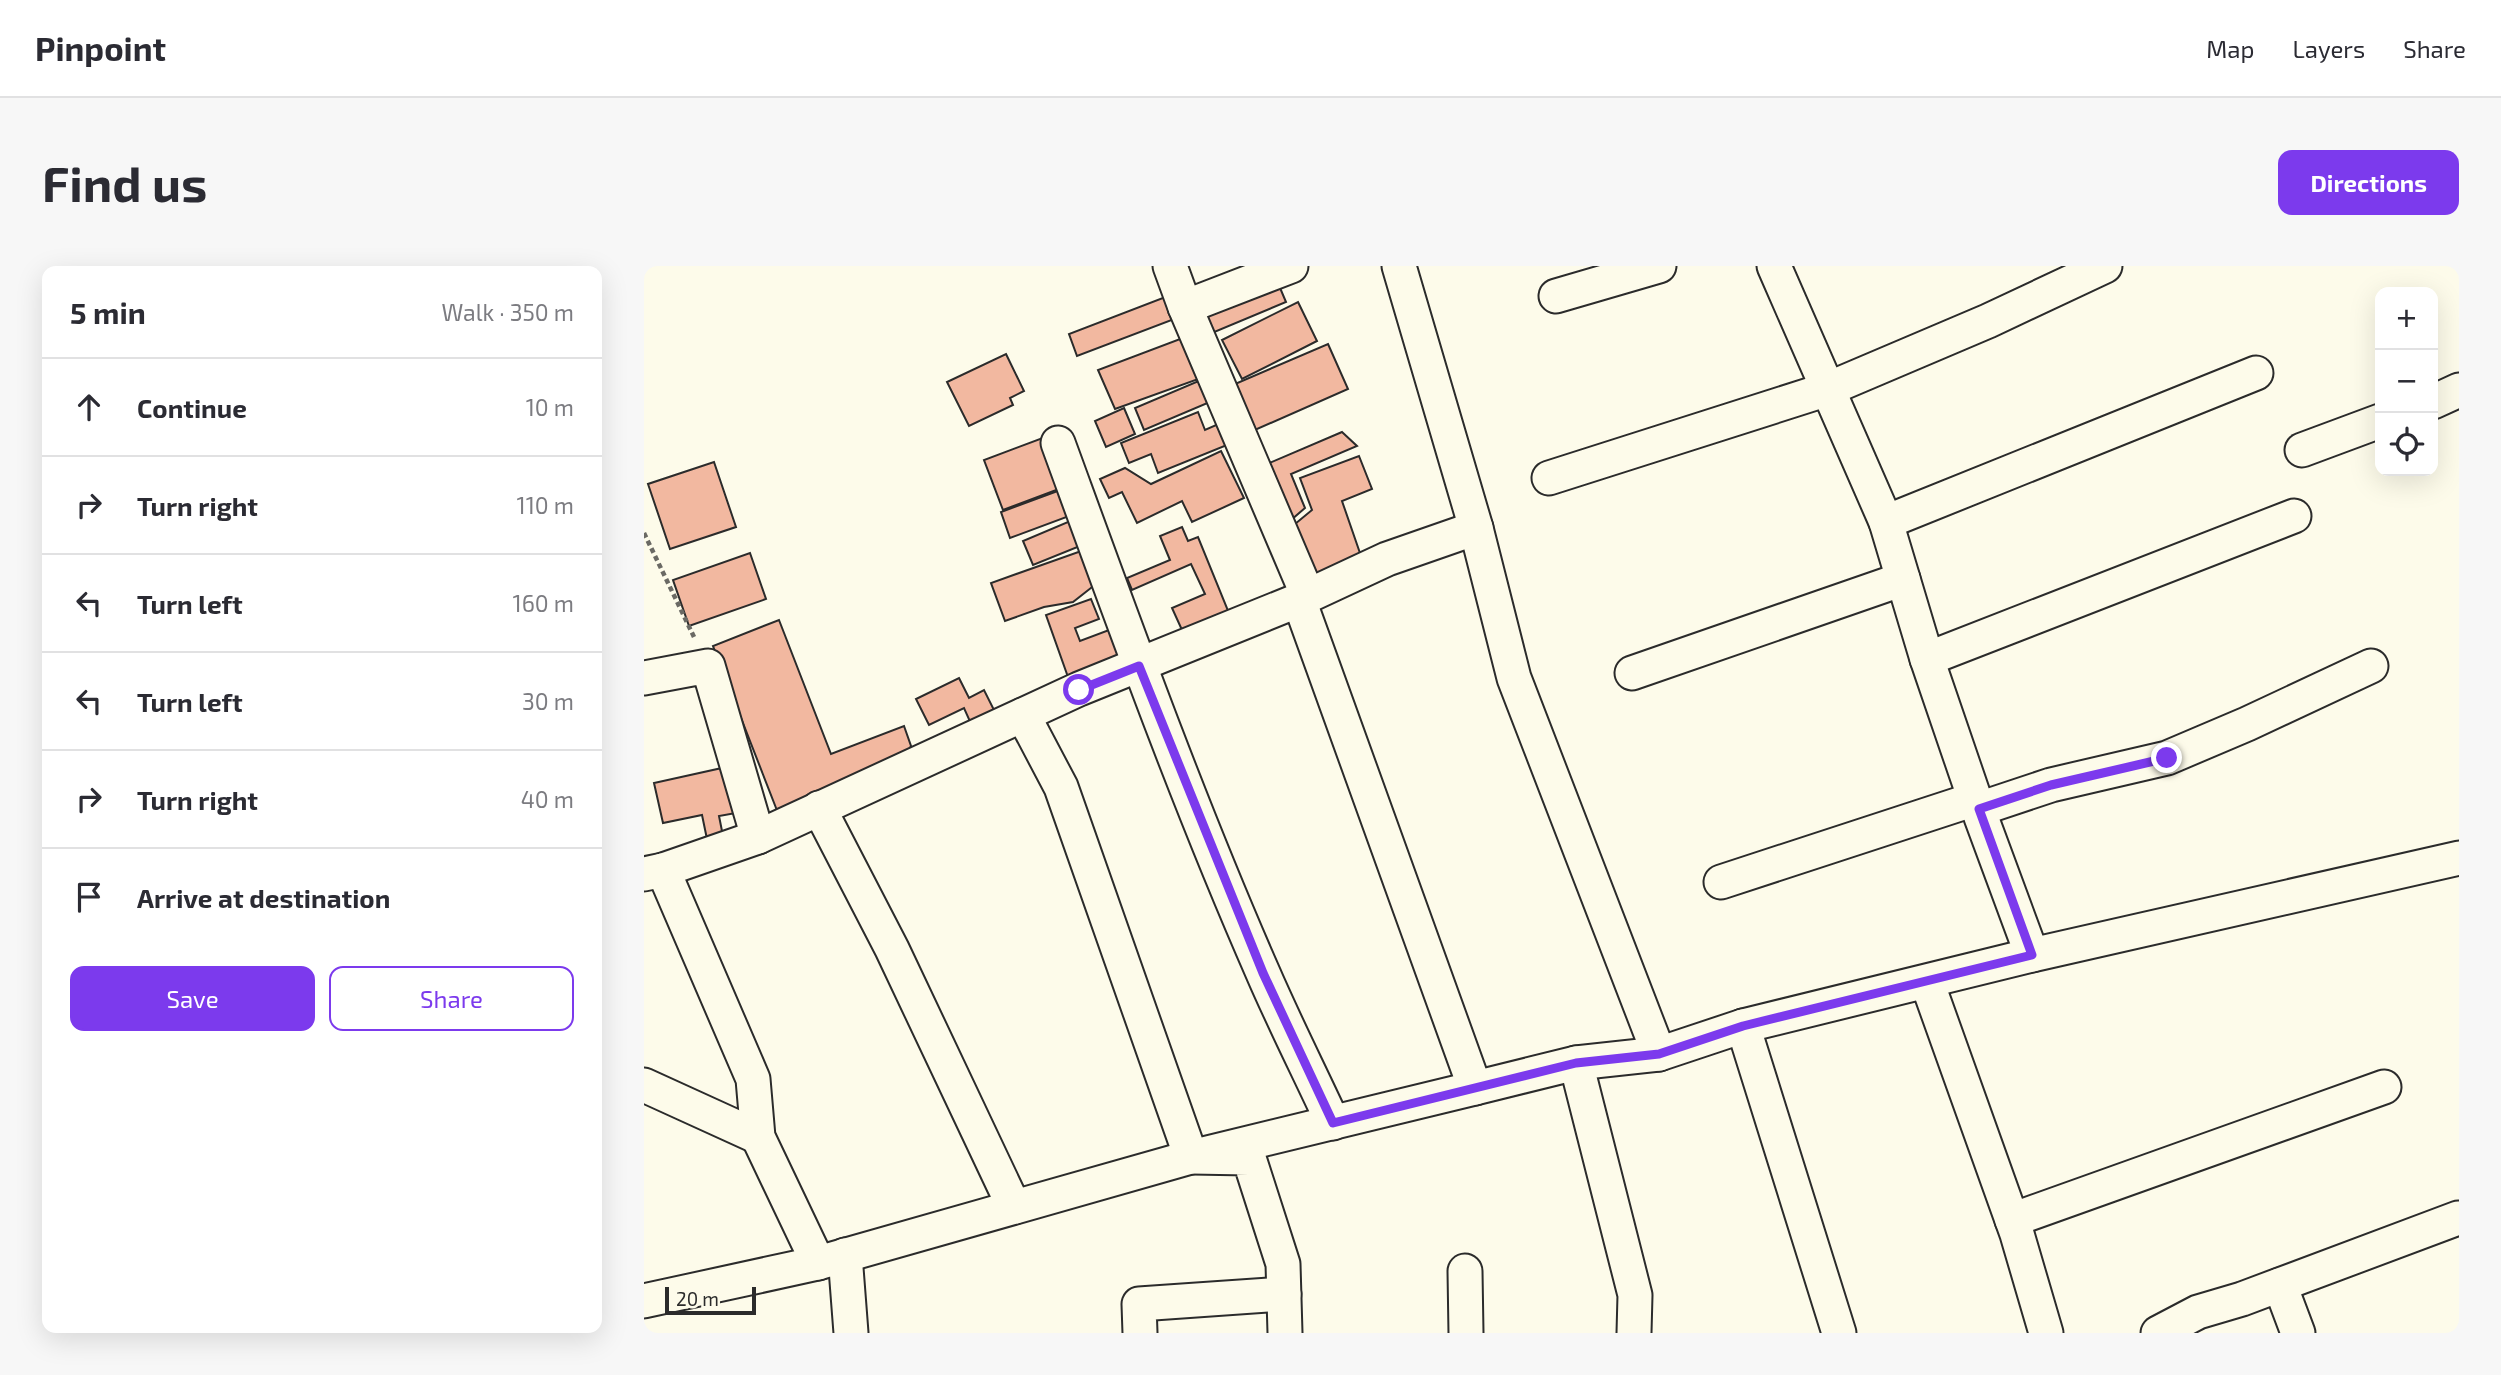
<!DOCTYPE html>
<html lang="en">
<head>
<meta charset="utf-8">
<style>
  body { margin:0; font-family:"Exo 2",sans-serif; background:#f7f7f7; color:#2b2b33 }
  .controls { position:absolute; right:21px; top:21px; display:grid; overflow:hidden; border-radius:14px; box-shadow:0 7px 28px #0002 }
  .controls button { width:63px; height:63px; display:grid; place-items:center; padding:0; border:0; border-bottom:2px solid #e1e1e2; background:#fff; color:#2b2b33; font:35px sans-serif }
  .scale { position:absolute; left:21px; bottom:18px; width:91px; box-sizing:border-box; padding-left:7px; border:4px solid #2b2b2b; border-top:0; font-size:19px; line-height:24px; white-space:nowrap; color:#2b2b2b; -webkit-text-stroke:5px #fdfbea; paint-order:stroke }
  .stop { position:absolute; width:21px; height:21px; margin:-16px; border:5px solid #7c3aed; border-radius:50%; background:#fff }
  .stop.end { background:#7c3aed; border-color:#fff; box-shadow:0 2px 7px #0008 }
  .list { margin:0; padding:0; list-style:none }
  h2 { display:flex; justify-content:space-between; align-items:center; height:91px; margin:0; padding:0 28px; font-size:30px }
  h2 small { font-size:23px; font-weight:400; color:#7c7c81 }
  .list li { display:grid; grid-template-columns:46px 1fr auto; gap:21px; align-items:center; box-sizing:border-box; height:98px; padding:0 28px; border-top:2px solid #e1e1e2 }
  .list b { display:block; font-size:26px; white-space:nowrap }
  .list em { font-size:23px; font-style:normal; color:#7c7c81 }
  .actions { display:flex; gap:14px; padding:21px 28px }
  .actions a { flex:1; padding:16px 0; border:2px solid #7c3aed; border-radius:14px; text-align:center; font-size:24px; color:#7c3aed }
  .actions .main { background:#7c3aed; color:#fff }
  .icon { flex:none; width:38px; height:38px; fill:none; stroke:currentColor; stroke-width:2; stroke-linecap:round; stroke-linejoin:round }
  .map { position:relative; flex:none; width:1815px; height:1067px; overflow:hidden; border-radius:14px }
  header { display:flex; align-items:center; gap:42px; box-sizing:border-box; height:98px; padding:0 35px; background:#fff; border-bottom:2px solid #e1e1e2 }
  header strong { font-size:33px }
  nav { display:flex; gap:38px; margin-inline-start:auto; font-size:24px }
  .intro { display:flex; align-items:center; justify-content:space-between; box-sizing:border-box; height:168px; padding:0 42px }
  h1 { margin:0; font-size:49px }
  .button { padding:18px 32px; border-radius:14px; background:#7c3aed; color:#fff; font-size:24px; font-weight:700 }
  main { display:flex; gap:42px; padding:0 42px }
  aside { flex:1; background:#fff; border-radius:14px; box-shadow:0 7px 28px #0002 }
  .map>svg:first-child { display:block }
</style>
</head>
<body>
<header>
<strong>Pinpoint</strong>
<nav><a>Map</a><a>Layers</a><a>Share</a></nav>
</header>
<div class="intro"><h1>Find us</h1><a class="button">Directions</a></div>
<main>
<aside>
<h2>5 min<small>Walk · 350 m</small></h2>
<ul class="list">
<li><svg class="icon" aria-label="ahead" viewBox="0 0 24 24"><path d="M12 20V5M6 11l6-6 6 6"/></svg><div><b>Continue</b></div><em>10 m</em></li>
<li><svg class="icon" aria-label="right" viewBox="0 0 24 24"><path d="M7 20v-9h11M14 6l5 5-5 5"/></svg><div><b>Turn right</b></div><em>110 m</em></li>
<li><svg class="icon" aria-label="left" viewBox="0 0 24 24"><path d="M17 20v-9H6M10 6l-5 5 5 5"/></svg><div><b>Turn left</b></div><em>160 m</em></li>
<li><svg class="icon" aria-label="left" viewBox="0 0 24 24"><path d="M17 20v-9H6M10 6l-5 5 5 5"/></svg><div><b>Turn left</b></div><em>30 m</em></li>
<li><svg class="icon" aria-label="right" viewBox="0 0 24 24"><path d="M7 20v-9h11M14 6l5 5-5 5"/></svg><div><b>Turn right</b></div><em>40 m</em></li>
<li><svg class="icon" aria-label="arrive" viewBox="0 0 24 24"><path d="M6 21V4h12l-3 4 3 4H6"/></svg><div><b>Arrive at destination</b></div></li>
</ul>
<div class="actions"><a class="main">Save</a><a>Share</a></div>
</aside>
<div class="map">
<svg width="1815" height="1067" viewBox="0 0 1815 1067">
  <rect width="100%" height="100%" fill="#fdfbea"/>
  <g fill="#f2b8a0" stroke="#2b2b2b" stroke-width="2">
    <polygon points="631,10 642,36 568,67 557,41"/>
    <polygon points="524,30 533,52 433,90 425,68"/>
    <polygon points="654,36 673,75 598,113 578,74"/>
    <polygon points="544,70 560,111 471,143 454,104"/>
    <polygon points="684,78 704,123 604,167 584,121"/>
    <polygon points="362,88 380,125 366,132 369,139 325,160 303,116"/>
    <polygon points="564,111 573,133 500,164 491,142"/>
    <polygon points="480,142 491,168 462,181 451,155"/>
    <polygon points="554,146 561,164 579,156 588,177 514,207 507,188 485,197 477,177"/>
    <polygon points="698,166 713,180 647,208 661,242 647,254 623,198"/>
    <polygon points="404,170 423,220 359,244 340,194"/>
    <polygon points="577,185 600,232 548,256 538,235 493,257 478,226 465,232 456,213 481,202 507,218"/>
    <polygon points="715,190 728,223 698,235 717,290 673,316 651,258 668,244 656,212"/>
    <polygon points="70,196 92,261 26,283 4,218"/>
    <polygon points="419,223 428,249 366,272 357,246"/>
    <polygon points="431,253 441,278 389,299 379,275"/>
    <polygon points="538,261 544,275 554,271 587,352 538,364 528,342 561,328 547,298 488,324 483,312 526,294 516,270"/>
    <polygon points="440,284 452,318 429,336 400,341 361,355 347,317"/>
    <polygon points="106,287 122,333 45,360 29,314"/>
    <polygon points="447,333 455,353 431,362 436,375 465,364 476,393 424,411 402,349"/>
    <polygon points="135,354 187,488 260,460 267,480 257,499 134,547 69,380"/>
    <polygon points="315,412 325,432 340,424 352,448 328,460 320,442 285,459 272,433"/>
    <polygon points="87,500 103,545 75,550 79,570 63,573 58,549 19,557 10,517"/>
  </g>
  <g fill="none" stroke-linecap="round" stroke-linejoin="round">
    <g stroke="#2b2b2b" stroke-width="37">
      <g id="minor">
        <polyline points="526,0 541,41 664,330"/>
        <polyline points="755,0 832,262 870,412 1015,788"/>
        <polyline points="1130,0 1242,256 1283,393 1337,551 1388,689"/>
        <polyline points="912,30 1015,0"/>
        <polyline points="541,41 647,0"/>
        <polyline points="1789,136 1815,124"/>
        <path d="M 414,177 C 479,355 543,534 619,707 C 641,758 666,807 689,857"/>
        <polyline points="1658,184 1736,155"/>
        <polyline points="905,212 1184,123 1344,55 1461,0"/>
        <polyline points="1242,256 1612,107"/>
        <polyline points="655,334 831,822"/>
        <polyline points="1283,393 1650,250"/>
        <polyline points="988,407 1259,313"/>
        <polyline points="0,412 64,400 114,571"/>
        <polyline points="379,449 417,521 547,891 605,892 639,998 641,1067"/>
        <polyline points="175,542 248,683 370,941"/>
        <polyline points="1335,543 1407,519 1523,492 1603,458 1727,400"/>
        <polyline points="19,604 109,813 114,871 174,997"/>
        <polyline points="0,608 19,604 114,571 435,423 655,334 743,293 832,262"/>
        <polyline points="1077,616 1331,533"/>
        <polyline points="1283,716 1373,968 1402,1067"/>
        <polyline points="1099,760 1195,1067"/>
        <polyline points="932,797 991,1029 990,1067"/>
        <polyline points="0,819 114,871"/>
        <polyline points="1368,954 1740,821"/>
        <polyline points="201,989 207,1067"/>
        <polyline points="821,1005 822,1067"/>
        <polyline points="1636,1019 1654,1067"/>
        <polyline points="0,1035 174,997 547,891 831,822 932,797 1015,788 1099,760 1388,689 1815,592"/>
        <polyline points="496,1067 495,1038 640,1028"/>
        <polyline points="1514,1067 1554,1046 1598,1033 1814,952"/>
      </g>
    </g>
    <polyline stroke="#6a6964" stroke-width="4.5" stroke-dasharray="5 3.5" stroke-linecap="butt" points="0,267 50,371"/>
    <use href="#minor" stroke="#fdfbea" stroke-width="33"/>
  </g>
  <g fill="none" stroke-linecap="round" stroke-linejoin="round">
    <polyline stroke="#7c3aed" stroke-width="9" points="435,424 495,400 619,707 689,857 932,797 1015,788 1099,760 1388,689 1335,543 1407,519 1523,492"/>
  </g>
</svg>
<div class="controls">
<button>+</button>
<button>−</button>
<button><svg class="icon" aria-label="locate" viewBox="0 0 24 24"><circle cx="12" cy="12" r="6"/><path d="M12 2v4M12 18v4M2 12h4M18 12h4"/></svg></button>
</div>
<div class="scale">20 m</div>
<div class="stop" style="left:435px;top:424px"></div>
<div class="stop end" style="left:1523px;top:492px"></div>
</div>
</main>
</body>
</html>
